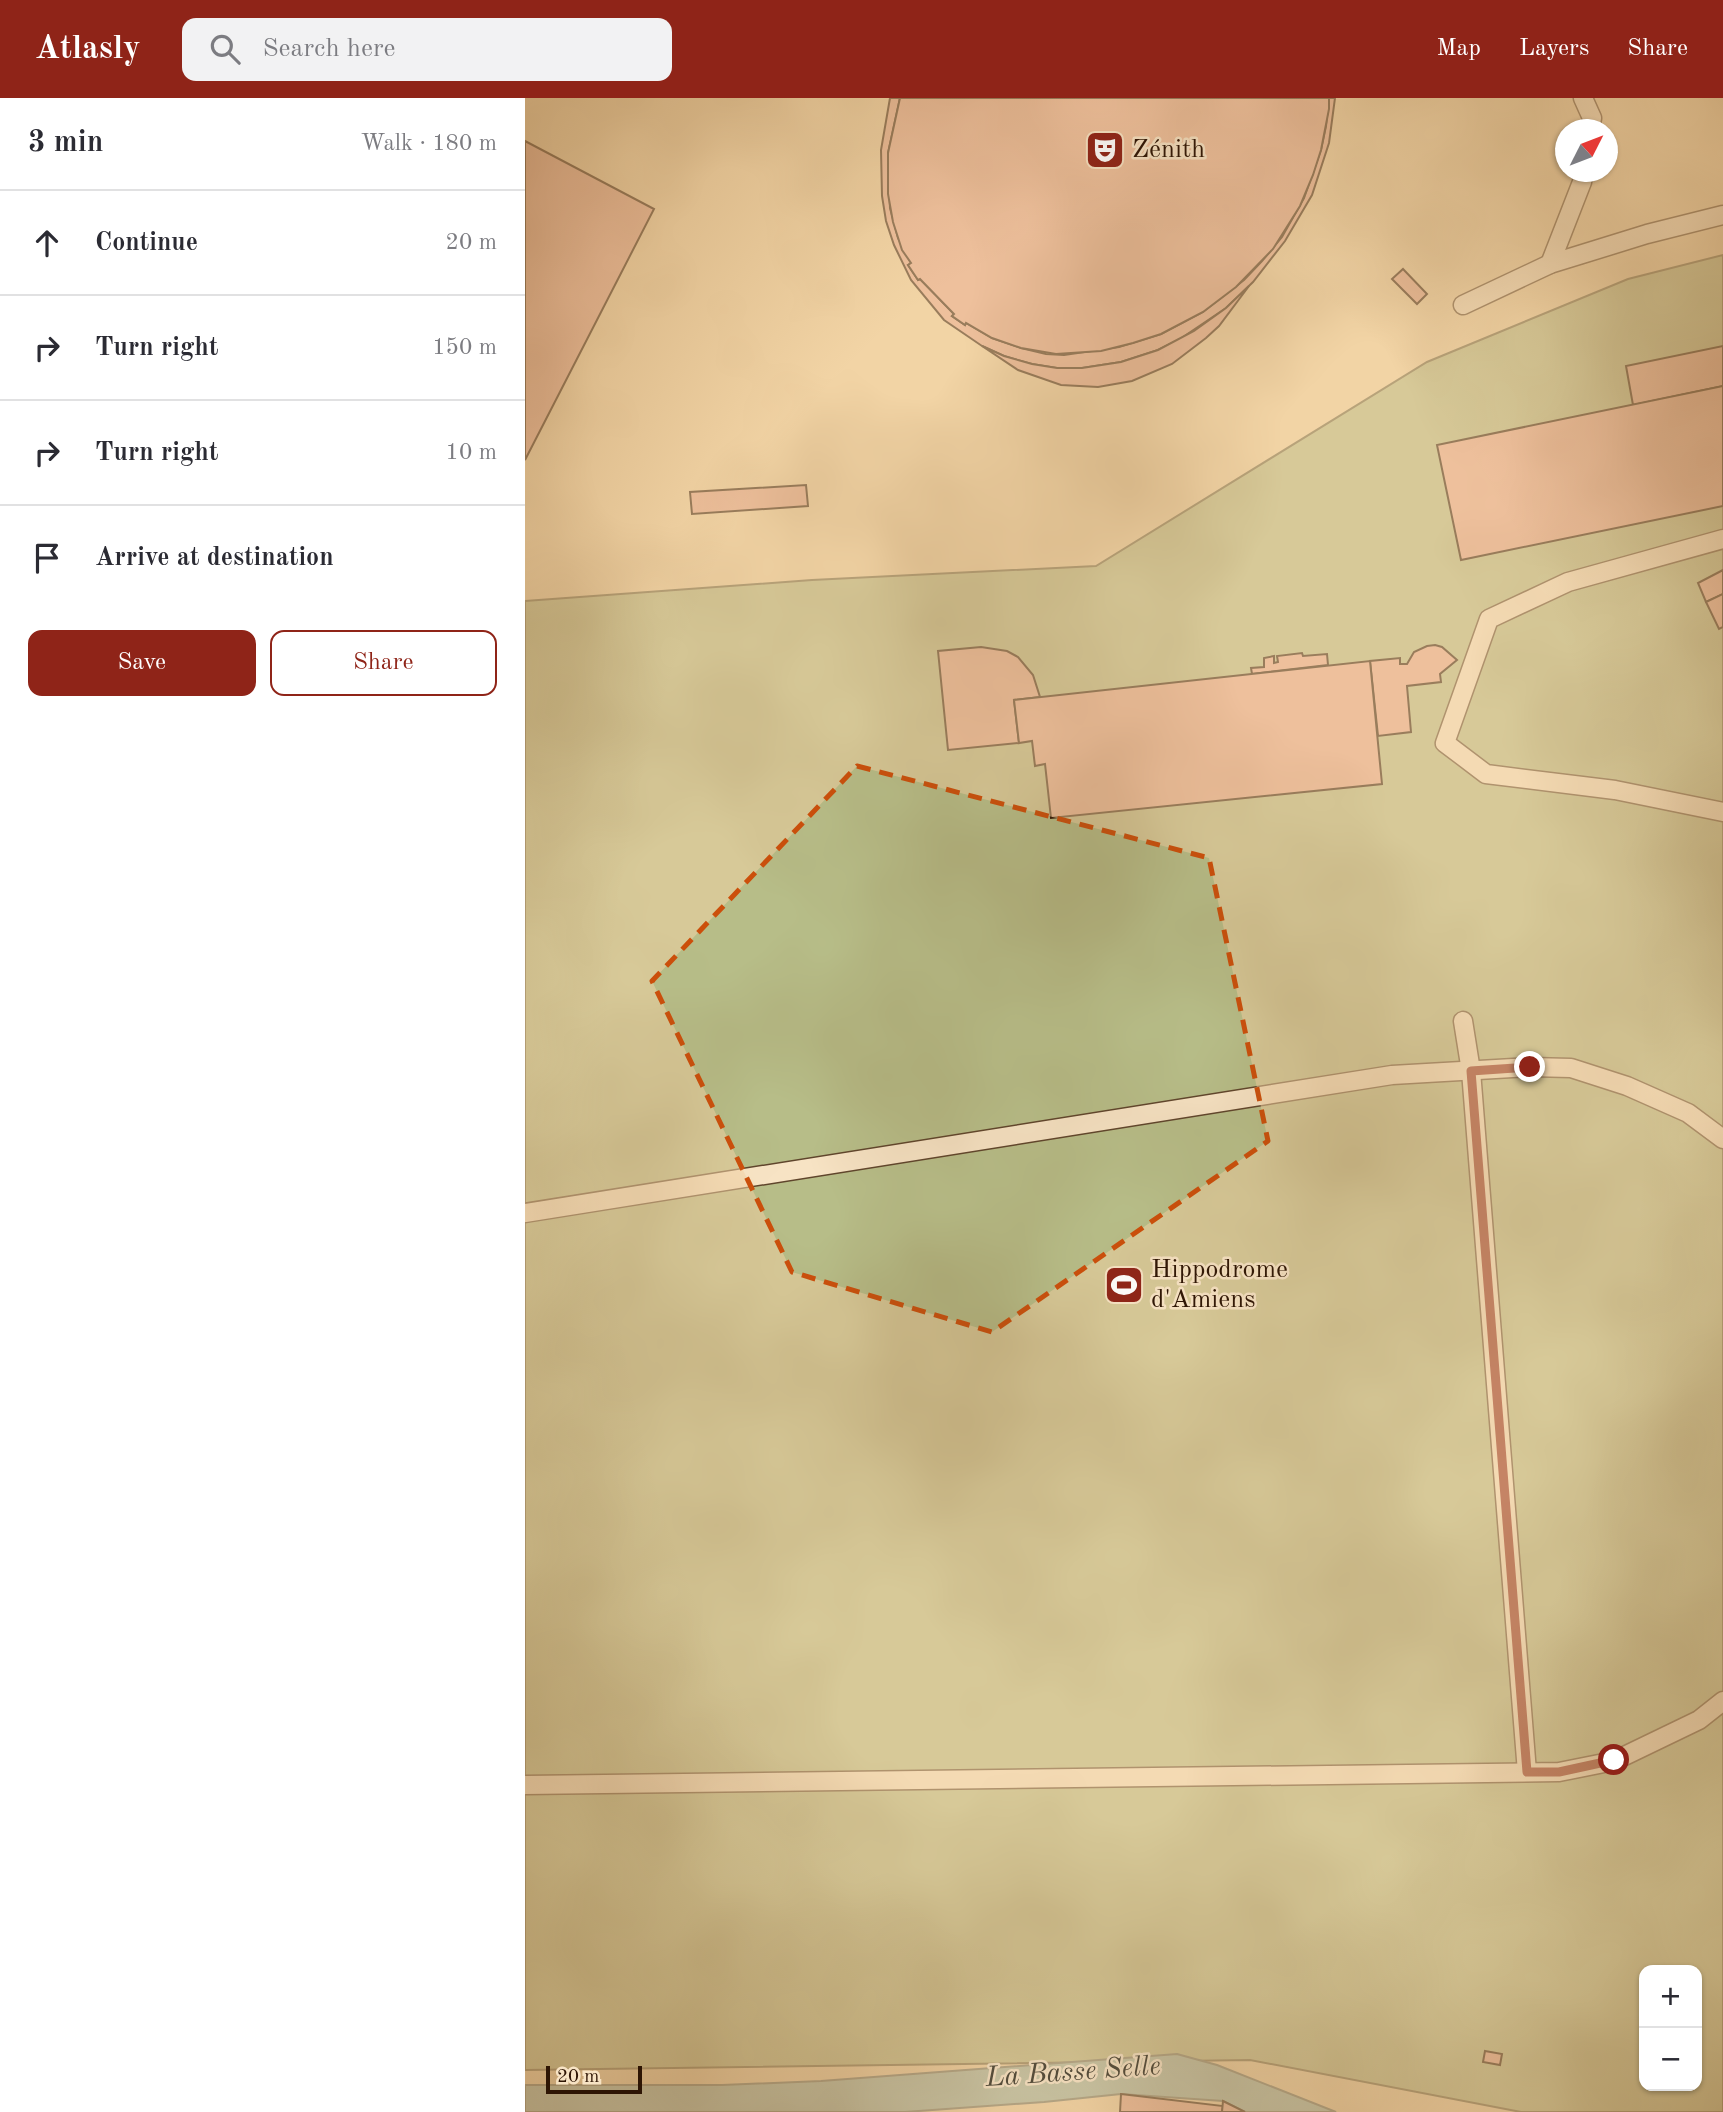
<!DOCTYPE html>
<html lang="en">
<head>
<meta charset="utf-8">
<style>
  body { margin:0; font-family:"Old Standard TT",serif; background:#f2f2f3; color:#2b2b33 }
  .controls { position:absolute; right:21px; bottom:21px; display:grid; overflow:hidden; border-radius:14px; box-shadow:0 2px 5px #0004 }
  .controls button { width:63px; height:63px; display:grid; place-items:center; padding:0; border:0; border-bottom:2px solid #e1e1e2; background:#fff; color:#2b2b33; font:35px sans-serif }
  .compass { position:absolute; left:1030px; top:21px; width:63px; height:63px; border-radius:50%; background:#fff; box-shadow:0 2px 5px #0004; rotate:48deg }
  .scale { position:absolute; left:21px; bottom:18px; width:96px; box-sizing:border-box; padding-left:7px; border:4px solid #2e1504; border-top:0; font-size:19px; line-height:24px; white-space:nowrap; color:#2e1504; -webkit-text-stroke:5px #f7e3c4; paint-order:stroke }
  .stop { position:absolute; width:21px; height:21px; margin:-16px; border:5px solid #8f2418; border-radius:50%; background:#fff }
  .stop.end { background:#8f2418; border-color:#fff; box-shadow:0 2px 7px #0008 }
  .list { margin:0; padding:0; list-style:none }
  h2 { display:flex; justify-content:space-between; align-items:center; height:91px; margin:0; padding:0 28px; font-size:30px }
  h2 small { font-size:23px; font-weight:400; color:#7c7c81 }
  .list li { display:grid; grid-template-columns:46px 1fr auto; gap:21px; align-items:center; box-sizing:border-box; height:105px; padding:0 28px; border-top:2px solid #e1e1e2 }
  .list b { display:block; font-size:26px; white-space:nowrap }
  .list em { font-size:23px; font-style:normal; color:#7c7c81 }
  .actions { display:flex; gap:14px; padding:21px 28px }
  .actions a { flex:1; padding:16px 0; border:2px solid #8f2418; border-radius:14px; text-align:center; font-size:24px; color:#8f2418 }
  .actions .main { background:#8f2418; color:#fff }
  .icon { flex:none; width:38px; height:38px; fill:none; stroke:currentColor; stroke-width:2; stroke-linecap:round; stroke-linejoin:round }
  .map { position:relative; flex:none; width:1198px; height:2014px; overflow:hidden }
  header { display:flex; align-items:center; gap:42px; box-sizing:border-box; height:98px; padding:0 35px; background:#8f2418; color:#fff }
  header strong { font-size:33px }
  nav { display:flex; gap:38px; margin-inline-start:auto; font-size:24px }
  .search { width:490px; height:63px; background:#f2f2f3; display:flex; align-items:center; gap:18px; box-sizing:border-box; padding:0 24px; border-radius:14px; color:#7c7c81; font-size:26px }
  main { display:flex }
  aside { flex:1; background:#fff }
  .map>svg:first-child { display:block }
</style>
</head>
<body>
<header>
<strong>Atlasly</strong>
<div class="search"><svg class="icon" aria-label="search" viewBox="0 0 24 24"><circle cx="10" cy="10" r="6"/><path d="M15 15l6 6"/></svg>Search here</div>
<nav><a>Map</a><a>Layers</a><a>Share</a></nav>
</header>
<main>
<aside>
<h2>3 min<small>Walk · 180 m</small></h2>
<ul class="list">
<li><svg class="icon" aria-label="ahead" viewBox="0 0 24 24"><path d="M12 20V5M6 11l6-6 6 6"/></svg><div><b>Continue</b></div><em>20 m</em></li>
<li><svg class="icon" aria-label="right" viewBox="0 0 24 24"><path d="M7 20v-9h11M14 6l5 5-5 5"/></svg><div><b>Turn right</b></div><em>150 m</em></li>
<li><svg class="icon" aria-label="right" viewBox="0 0 24 24"><path d="M7 20v-9h11M14 6l5 5-5 5"/></svg><div><b>Turn right</b></div><em>10 m</em></li>
<li><svg class="icon" aria-label="arrive" viewBox="0 0 24 24"><path d="M6 21V4h12l-3 4 3 4H6"/></svg><div><b>Arrive at destination</b></div></li>
</ul>
<div class="actions"><a class="main">Save</a><a>Share</a></div>
</aside>
<div class="map">
<svg width="1198" height="2014" viewBox="0 0 1198 2014">
  <rect width="100%" height="100%" fill="#f2d4a5"/>
  <filter id="stains"><feTurbulence type="fractalNoise" baseFrequency=".00286" numOctaves="4"/><feColorMatrix values="0 0 0 0 .2 0 0 0 0 .09 0 0 0 0 .02 0 0 0 .5 -.17"/></filter>
  <radialGradient id="worn" r=".72"><stop offset=".6" stop-color="#630" stop-opacity="0"/><stop offset="1" stop-color="#630" stop-opacity=".3"/></radialGradient>
  <path fill="#b7bd88" stroke="#726946" stroke-width="2" fill-rule="evenodd" d="M 1198,157 L 1198,2014 L 996,2014 L 725,1962 L 0,1972 L 0,503 L 287,482 L 571,468 L 902,264 L 1103,181 ZM 1119,1872 L 1172,1872 L 1172,1988 L 1119,1988 Z"/>
  <polygon fill="#9bb8a9" stroke="#6f7767" stroke-width="2" points="652,1956 692,1967 811,2014 720,2014 698,2003 596,1996 519,2004 380,2014 0,2014 0,1987 197,1987 296,1983"/>
  <g fill="#e8a890" stroke="#2e1504" stroke-width="2">
    <polygon points="365,0 375,0 363,55 365,110 373,140 386,165 383,167 393,182 395,181 429,216 427,218 440,227 441,225 467,240 496,250 521,256 539,257 594,249 636,236 678,214 719,182 737,163 757,139 779,100 796,52 801,28 804,0 810,0 804,45 787,97 760,143 728,184 701,210 655,241 633,252 596,264 557,270 532,270 507,266 479,258 457,248 419,222 386,182 369,147 361,123 357,98 356,52"/>
    <polygon points="375,0 804,0 804,11 796,52 788,77 775,108 748,151 711,189 678,214 636,236 608,245 576,253 531,256 496,250 467,240 441,225 440,227 427,218 429,216 395,181 393,182 383,167 386,165 377,152 368,124 363,96 363,55"/>
    <polygon points="0,43 129,111 0,362"/>
    <polygon points="878,171 902,196 892,206 867,181"/>
    <polygon points="724,188 694,228 681,240 647,266 607,283 573,289 536,287 493,272 457,248 479,258 507,266 532,270 557,270 596,264 633,252 669,233 701,210"/>
    <polygon points="1198,248 1198,288 1108,307 1101,268"/>
    <polygon points="1198,288 1198,408 936,462 912,347"/>
    <polygon points="281,387 283,408 167,416 165,394"/>
    <polygon points="1198,472 1198,496 1181,504 1173,485"/>
    <polygon points="1198,496 1198,529 1194,531 1181,504"/>
    <polygon points="910,547 917,549 932,562 915,576 916,584 882,588 886,634 853,638 845,563 875,560 875,566 882,566 889,554 902,548"/>
    <polygon points="456,549 482,553 493,559 508,577 515,599 489,602 494,645 423,652 413,553"/>
    <polygon points="777,555 778,558 802,556 803,567 727,576 726,570 739,569 739,560 749,558 749,565 753,564 752,558"/>
    <polygon points="845,563 857,686 526,720 520,666 510,668 507,643 494,645 489,602"/>
    <polygon points="960,1953 977,1956 975,1967 958,1964"/>
    <polygon points="596,1996 698,2008 697,2014 595,2014"/>
    <polygon points="698,2003 720,2014 697,2014"/>
  </g>
  <g fill="none" stroke-linecap="round" stroke-linejoin="round">
    <g stroke="#5f452c" stroke-width="21">
      <g id="service">
        <polyline points="1058,0 1067,20 1065,32"/>
        <polyline points="1025,166 1057,84 1059,74"/>
        <polyline points="938,207 1025,166 1122,136 1198,117"/>
        <polyline points="1198,441 1043,484 964,521 920,645 961,676 1090,692 1198,714"/>
        <polyline points="938,923 946,973 1002,1674"/>
        <polyline points="0,1115 867,977 1005,969 1046,970 1102,988 1163,1015 1198,1041"/>
        <polyline points="0,1687 1034,1674 1089,1663 1174,1622 1198,1603"/>
      </g>
    </g>
    <use href="#service" stroke="#f7e3c4" stroke-width="18"/>
  </g>
  <g fill="none" stroke-linecap="round" stroke-linejoin="round">
    <polyline stroke="#8f2418" stroke-width="9" points="1005,969 946,973 1002,1674 1034,1674 1089,1662"/>
  </g>
  <path d="M0 0H1198V2014H0ZM 332,668 L 684,760 L 743,1043 L 467,1234 L 267,1174 L 127,883 Z" fill="#f2d4a5" fill-opacity=".55" fill-rule="evenodd"/>
  <path fill="none" stroke="#cc4f0b" stroke-width="5" stroke-dasharray="14 9" stroke-linejoin="round" d="M 332,668 L 684,760 L 743,1043 L 467,1234 L 267,1174 L 127,883 Z"/>
  <defs>
    <g id="theatre-square" transform="scale(2.0125)"><rect x="-9" y="-9" width="18" height="18" rx="4" fill="#8f2418" stroke="#f7e3c4"/><path d="M-5-5.5Q0-4 5-5.5V0Q5 5 0 6Q-5 5-5 0ZM-3.3-2.5H-1v1.5H-3.3ZM1-2.5H3.3v1.5H1ZM-2.8 1Q0 5.5 2.8 1Z" fill="#fff"/></g>
    <g id="stadium-square" transform="scale(2.0125)"><rect x="-9" y="-9" width="18" height="18" rx="4" fill="#8f2418" stroke="#f7e3c4"/><path d="M0-5a6.5 5 0 1 0 0 10a6.5 5 0 1 0 0-10ZM-3.5-1.8h7v3.6h-7Z" fill="#fff"/></g>
  </defs>
  <g fill-rule="evenodd">
    <use href="#theatre-square" x="580" y="52"/>
    <use href="#stadium-square" x="599" y="1187"/>
  </g>
  <g text-anchor="middle" dominant-baseline="central" stroke-width="5" stroke-linejoin="round" paint-order="stroke">
    <g font-size="26" fill="#2e1504" stroke="#f7e3c4" text-anchor="start">
      <text x="607" y="52">Zénith</text>
      <text x="626" y="1172">Hippodrome<tspan x="626" dy="30">d'Amiens</tspan></text>
    </g>
    <g font-size="28" font-style="italic" fill="#544e3e" stroke="#f7e3c4">
      <text transform="translate(548 1975) rotate(-4)">La Basse Selle</text>
    </g>
  </g>
  <rect width="100%" height="100%" filter="url(#stains)"/>
  <rect width="100%" height="100%" fill="url(#worn)"/>
</svg>
<div class="controls">
<button>+</button>
<button>−</button>
</div>
<svg class="compass" viewBox="-18 -18 36 36"><path d="M0-13l5 13h-10z" fill="#e53935"/><path d="M0 13l5-13h-10z" fill="#7c7c81"/></svg>
<div class="scale">20 m</div>
<div class="stop" style="left:1089px;top:1662px"></div>
<div class="stop end" style="left:1005px;top:969px"></div>
</div>
</main>
</body>
</html>
